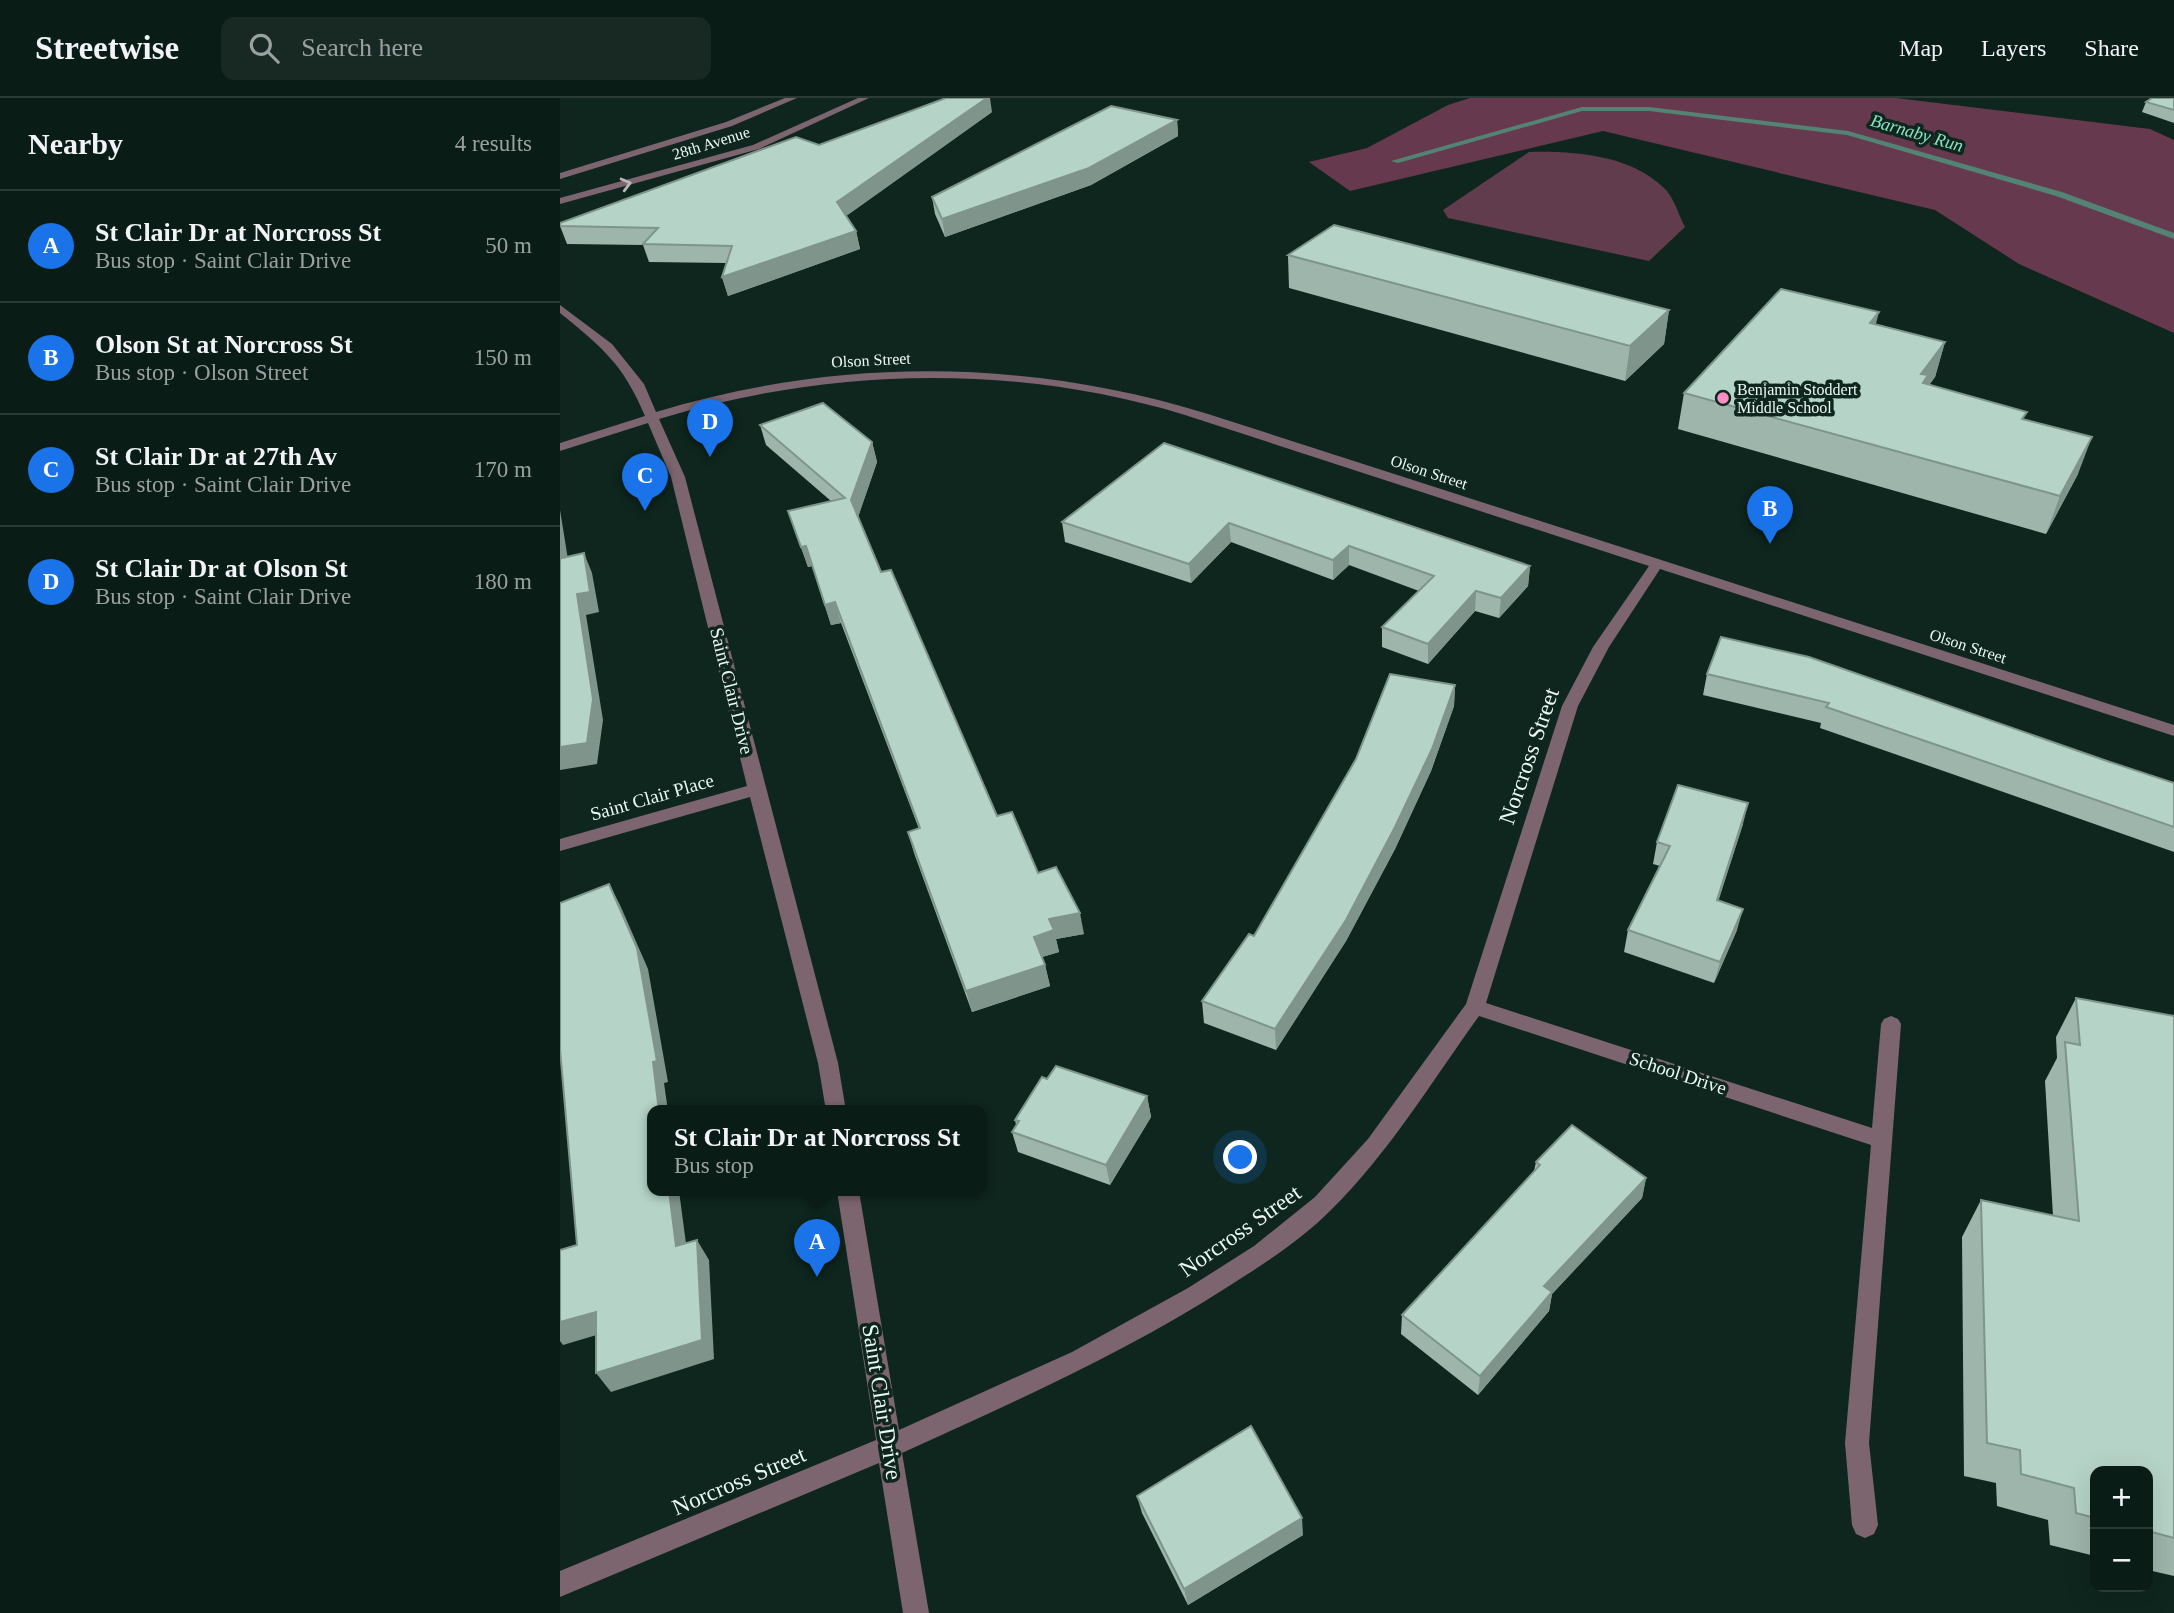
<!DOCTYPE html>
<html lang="en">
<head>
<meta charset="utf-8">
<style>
  body { margin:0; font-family:Georgia,serif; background:#182923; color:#f1f3f6 }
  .controls { position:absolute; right:21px; bottom:21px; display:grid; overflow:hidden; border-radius:14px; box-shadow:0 7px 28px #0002 }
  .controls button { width:63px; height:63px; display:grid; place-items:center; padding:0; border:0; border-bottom:2px solid #2a3a35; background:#0a1c16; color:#f1f3f6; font:35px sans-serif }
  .you { position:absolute; left:681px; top:1060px; width:24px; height:24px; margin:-18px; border:5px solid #fff; border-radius:50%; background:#1a73e8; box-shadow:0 0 0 10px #1a73e833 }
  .badge { display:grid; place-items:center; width:46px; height:46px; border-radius:50%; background:#1a73e8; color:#fff; font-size:23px; font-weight:700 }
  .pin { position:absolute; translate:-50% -58px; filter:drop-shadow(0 2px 4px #0008) }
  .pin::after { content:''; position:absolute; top:37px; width:24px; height:21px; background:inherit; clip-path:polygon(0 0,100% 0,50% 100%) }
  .popup { position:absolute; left:87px; top:1007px; width:340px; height:91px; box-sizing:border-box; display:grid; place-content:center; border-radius:14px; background:#0a1c16; filter:drop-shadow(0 2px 5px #0005); font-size:23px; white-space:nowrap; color:#99a1a1 }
  .popup b { font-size:26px; color:#f1f3f6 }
  .popup::after { content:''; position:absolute; left:50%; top:100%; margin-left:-14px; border:14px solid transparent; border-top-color:#0a1c16 }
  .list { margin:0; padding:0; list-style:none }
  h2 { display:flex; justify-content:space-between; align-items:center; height:91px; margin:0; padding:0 28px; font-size:30px }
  h2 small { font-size:23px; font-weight:400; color:#99a1a1 }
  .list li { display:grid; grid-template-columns:46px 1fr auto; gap:21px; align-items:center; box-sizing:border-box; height:112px; padding:0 28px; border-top:2px solid #2a3a35 }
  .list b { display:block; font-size:26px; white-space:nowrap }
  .list p { margin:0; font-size:23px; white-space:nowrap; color:#99a1a1 }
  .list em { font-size:23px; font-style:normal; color:#99a1a1 }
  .icon { flex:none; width:38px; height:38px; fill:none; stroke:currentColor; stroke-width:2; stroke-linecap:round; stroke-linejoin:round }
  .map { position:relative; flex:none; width:1614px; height:1515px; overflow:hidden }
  header { display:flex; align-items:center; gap:42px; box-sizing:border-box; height:98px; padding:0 35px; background:#0a1c16; border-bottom:2px solid #2a3a35 }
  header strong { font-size:33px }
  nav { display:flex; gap:38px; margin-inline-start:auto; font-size:24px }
  .search { width:490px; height:63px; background:#182923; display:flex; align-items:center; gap:18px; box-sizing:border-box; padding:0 24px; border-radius:14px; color:#99a1a1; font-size:26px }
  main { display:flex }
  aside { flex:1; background:#0a1c16 }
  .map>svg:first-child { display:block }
</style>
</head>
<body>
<header>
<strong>Streetwise</strong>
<div class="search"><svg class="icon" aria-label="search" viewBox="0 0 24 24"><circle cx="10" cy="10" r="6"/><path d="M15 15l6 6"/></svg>Search here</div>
<nav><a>Map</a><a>Layers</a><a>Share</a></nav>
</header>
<main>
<aside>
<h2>Nearby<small>4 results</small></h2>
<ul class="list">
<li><span class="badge">A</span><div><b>St Clair Dr at Norcross St</b><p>Bus stop · Saint Clair Drive</p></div><em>50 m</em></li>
<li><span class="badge">B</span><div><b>Olson St at Norcross St</b><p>Bus stop · Olson Street</p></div><em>150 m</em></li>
<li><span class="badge">C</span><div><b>St Clair Dr at 27th Av</b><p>Bus stop · Saint Clair Drive</p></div><em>170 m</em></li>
<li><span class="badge">D</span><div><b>St Clair Dr at Olson St</b><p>Bus stop · Saint Clair Drive</p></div><em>180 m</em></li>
</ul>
</aside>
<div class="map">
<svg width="1614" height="1515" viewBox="0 0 1614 1515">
  <rect width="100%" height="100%" fill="#0e261e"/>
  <path fill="#603c4c" d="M 969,54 C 1015,53 1070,57 1104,90 C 1114,99 1119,118 1125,129 L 1089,163 L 888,120 L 883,112 Z"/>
  <polygon fill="#67394e" points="910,0 1336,0 1590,31 1614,42 1614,235 1459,166 1375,112 1043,33 790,93 749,64 807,50 888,7"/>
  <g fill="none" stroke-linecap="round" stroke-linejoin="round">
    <polygon fill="#538374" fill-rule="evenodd" points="1022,9 1089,9 1288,33 1502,94 1614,135 1614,141 1496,98 1287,37 1089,13 1022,13 838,65 831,63"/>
    <g fill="#7c656f" fill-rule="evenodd">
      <polygon points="225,0 237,0 172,28 0,81 0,75 166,24"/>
      <polygon points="298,0 309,0 199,51 0,106 0,100 193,47"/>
      <path d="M 0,207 L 52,246 L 84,286 L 96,314 C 277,259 467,260 648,316 L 1614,627 L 1614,638 L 1100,471 L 1049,549 L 1018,608 L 926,905 L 1312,1030 L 1321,926 L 1324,921 L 1331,918 L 1338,921 L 1341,926 L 1309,1345 L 1318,1427 L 1314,1436 L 1305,1440 L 1296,1436 L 1292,1427 L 1285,1345 L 1311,1047 L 919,918 C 872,983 829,1055 771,1112 C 741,1142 704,1166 669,1188 C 565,1255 454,1304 342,1355 L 369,1515 L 343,1515 L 319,1365 L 0,1499 L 0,1473 L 316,1342 L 277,1093 L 299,1093 L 339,1332 L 512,1254 L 628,1190 L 694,1148 L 755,1099 L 808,1041 L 906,906 L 1002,608 L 1033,549 L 1089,468 L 625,317 C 454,265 270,269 99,321 L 125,379 L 278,965 L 286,1013 L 266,1013 L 258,965 L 190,699 L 0,753 L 0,741 L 187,688 L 111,379 L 88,325 L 0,353 L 0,345 L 85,318 C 63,266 43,250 0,215 Z"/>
    </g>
  </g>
  <g fill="#9db5ab">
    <polygon points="1614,0 1614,25 1582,14 1586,4"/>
    <polygon points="432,14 286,118 296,133 300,151 168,198 162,179 166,165 89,164 83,147 7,146 0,128 259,47"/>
    <polygon points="617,22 618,38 531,87 385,139 375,116 372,99"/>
    <polygon points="728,157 1109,212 1104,246 1065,283 729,190"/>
    <polygon points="1316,226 1385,244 1375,279 1369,287 1464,322 1518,376 1486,436 1118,331 1124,295"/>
    <polygon points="200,327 312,344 317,364 298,419 321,474 437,718 524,836 496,841 499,854 482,859 485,867 490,888 412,914 354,755 348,734 359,731 281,525 271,527 252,468 248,469 228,413 271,403 206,347"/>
    <polygon points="604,345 970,468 968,488 939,520 915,513 868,566 822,549 822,529 859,493 789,467 773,482 671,444 631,485 505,444 502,424"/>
    <polygon points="1147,576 1547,663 1614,685 1614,754 1395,677 1260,630 1261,625 1143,597"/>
    <polygon points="895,587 894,608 871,673 835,751 786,843 716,952 644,925 642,903 694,838 796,661"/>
    <polygon points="1183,726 1158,803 1177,832 1154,885 1064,854 1068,832 1100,768 1093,766 1097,744"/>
    <polygon points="1516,900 1614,918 1614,1478 1588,1472 1588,1373 1535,1373 1535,1458 1490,1447 1488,1422 1437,1408 1436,1385 1404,1378 1402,1139 1421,1102 1493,1118 1485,983 1497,960 1496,939"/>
    <polygon points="487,981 587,998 591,1019 550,1087 458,1054 452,1034 456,1027 455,1022"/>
    <polygon points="976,1064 1086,1080 1082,1100 992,1196 989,1213 918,1297 841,1236 842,1217 974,1073"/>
    <polygon points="577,1398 743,1437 628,1507 582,1415"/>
  </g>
  <g fill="#7f948b">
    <polygon points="427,0 430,0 432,14 282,121 277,104"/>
    <polygon points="617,22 618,38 531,87 385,139 382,121"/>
    <polygon points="296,133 300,151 168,198 162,179"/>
    <polygon points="1109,212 1104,246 1065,283 1070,248"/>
    <polygon points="1319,214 1310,249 1310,225"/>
    <polygon points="1385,244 1375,279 1364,294 1361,276"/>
    <polygon points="1532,339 1518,376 1486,436 1500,398"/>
    <polygon points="312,344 317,364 297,422 291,402"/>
    <polygon points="0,412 11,480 2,460 0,445"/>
    <polygon points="669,425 671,444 631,485 629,466"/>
    <polygon points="246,448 252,468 248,469 241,449"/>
    <polygon points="789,448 789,467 773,482 773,462"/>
    <polygon points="24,455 32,475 39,514 26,517 43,622 37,666 0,672 0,649 17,496"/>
    <polygon points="970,468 968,488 939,520 941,500"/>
    <polygon points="916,493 915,513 868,566 868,546"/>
    <polygon points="275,504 281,525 271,527 265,507"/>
    <polygon points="895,587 894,608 871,673 835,751 786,843 716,952 715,931"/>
    <polygon points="1188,705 1183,726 1152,823 1157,802"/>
    <polygon points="49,786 60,807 88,871 108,984 104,985 108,1013 99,1013 93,964"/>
    <polygon points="1183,811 1177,832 1154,885 1160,864"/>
    <polygon points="520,815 524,836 496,841 499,854 479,860 474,839 489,821"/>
    <polygon points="485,867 490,888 412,914 406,893"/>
    <polygon points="587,998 591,1019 550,1087 546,1067"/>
    <polygon points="1086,1080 1082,1100 992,1196 989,1213 918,1297 920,1278 984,1188"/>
    <polygon points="109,1093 119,1093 129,1168 116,1148"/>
    <polygon points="137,1142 149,1162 154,1261 51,1294 36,1275"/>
    <polygon points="36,1214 50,1233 3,1247 0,1243 0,1224"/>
    <polygon points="742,1420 743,1437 628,1507 624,1491"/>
  </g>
  <g fill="#b6d3c7" stroke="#7f948b" stroke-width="2">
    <polygon points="386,0 427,0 277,104 296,133 162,179 172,148 83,146 98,130 0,128 0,125 236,39 259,47"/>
    <polygon points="1592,0 1614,0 1614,12 1586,4"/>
    <polygon points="551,8 617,22 529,70 382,121 372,99"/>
    <polygon points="774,127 1109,212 1070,248 728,157"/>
    <polygon points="1221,191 1319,214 1310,225 1385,244 1361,276 1368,277 1363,285 1467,314 1462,321 1532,339 1500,398 1124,295"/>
    <polygon points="263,305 312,344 291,402 321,474 331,472 437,718 452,714 478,775 496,769 520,815 489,821 494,832 474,839 485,867 406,893 348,734 360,730 275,504 265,507 246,448 241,449 228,413 285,400 200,327"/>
    <polygon points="604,345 970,468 941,500 916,493 868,546 822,529 874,478 789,448 773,462 669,425 629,466 502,424"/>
    <polygon points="0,445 2,460 24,455 30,494 17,496 33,601 27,645 0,649"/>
    <polygon points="1161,539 1249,559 1547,663 1614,685 1614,729 1403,656 1266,609 1269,605 1147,576"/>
    <polygon points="830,576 895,587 872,651 835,729 786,822 715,931 642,903 689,836 694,838 796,661"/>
    <polygon points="1118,687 1188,705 1157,802 1183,811 1160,864 1068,832 1110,748 1097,744"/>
    <polygon points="49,786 77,850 97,963 93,964 99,1013 93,1013 93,1093 109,1093 116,1148 137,1142 142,1242 36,1275 36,1214 0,1224 0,1152 17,1147 0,951 0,805"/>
    <polygon points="1516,900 1614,918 1614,1440 1588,1433 1588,1373 1535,1373 1535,1420 1516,1415 1514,1390 1461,1376 1460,1352 1427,1345 1421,1102 1519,1123 1505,944 1520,947"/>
    <polygon points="496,968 587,998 546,1067 452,1034 459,1023 455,1022 482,979 487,981"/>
    <polygon points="1012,1027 1086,1080 984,1188 992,1194 920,1278 842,1217 980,1067 976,1064"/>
    <polygon points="691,1328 742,1420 624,1491 577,1398"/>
  </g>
  <defs><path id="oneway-chevron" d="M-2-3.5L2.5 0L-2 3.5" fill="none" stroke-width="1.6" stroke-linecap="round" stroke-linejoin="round" transform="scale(1.75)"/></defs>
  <use stroke="#b9b6b8" href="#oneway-chevron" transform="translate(66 86) rotate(-15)"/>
  <circle fill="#fc8fc1" stroke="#0e261e" stroke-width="2.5" cx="1163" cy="300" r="7"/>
  <g text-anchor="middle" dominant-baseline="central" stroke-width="7" stroke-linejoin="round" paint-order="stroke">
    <g font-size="16" fill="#ebf9f3" stroke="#0e261e">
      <text transform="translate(151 45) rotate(-17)">28th Avenue</text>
      <text transform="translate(311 262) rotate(-3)">Olson Street</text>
      <text transform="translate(869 374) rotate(18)">Olson Street</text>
      <text transform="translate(1408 548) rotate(18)">Olson Street</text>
    </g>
    <g font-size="16" fill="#ebf9f3" stroke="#0e261e" text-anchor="start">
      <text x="1177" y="291">Benjamin Stoddert<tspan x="1177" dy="18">Middle School</tspan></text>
    </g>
    <g font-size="18" font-style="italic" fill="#88e3c2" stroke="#0e261e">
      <text transform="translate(1357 35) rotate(16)">Barnaby Run</text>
    </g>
    <g font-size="19" fill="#ebf9f3" stroke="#0e261e">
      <text transform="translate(172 593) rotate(76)">Saint Clair Drive</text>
      <text transform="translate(92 699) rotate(-16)">Saint Clair Place</text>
      <text transform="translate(1118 975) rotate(18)">School Drive</text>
    </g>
    <g font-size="23" fill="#ebf9f3" stroke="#0e261e">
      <text transform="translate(969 658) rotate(-71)">Norcross Street</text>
      <text transform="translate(680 1133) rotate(-35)">Norcross Street</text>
      <text transform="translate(322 1304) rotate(81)">Saint Clair Drive</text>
      <text transform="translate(179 1383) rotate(-23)">Norcross Street</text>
    </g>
  </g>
</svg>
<div class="controls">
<button>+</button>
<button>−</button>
</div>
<div class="you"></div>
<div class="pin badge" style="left:257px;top:1179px">A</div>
<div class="popup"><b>St Clair Dr at Norcross St</b>Bus stop</div>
<div class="pin badge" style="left:1210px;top:446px">B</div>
<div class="pin badge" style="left:85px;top:413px">C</div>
<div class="pin badge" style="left:150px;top:359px">D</div>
</div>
</main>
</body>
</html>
